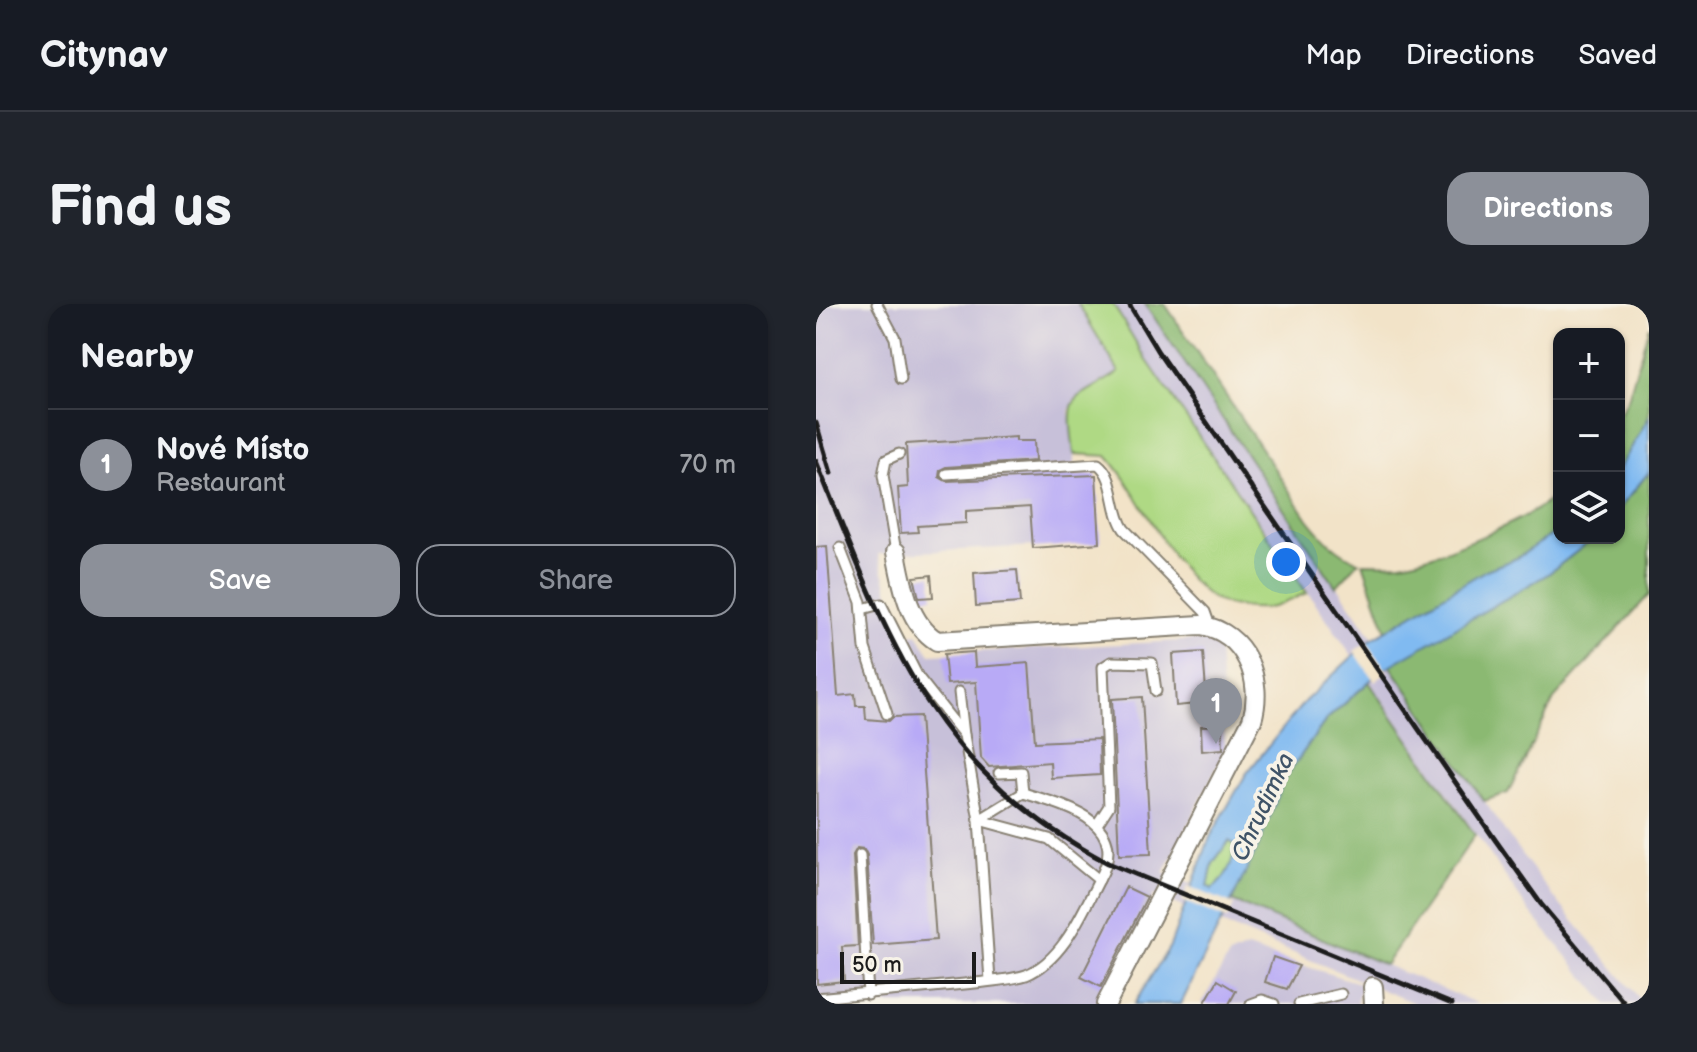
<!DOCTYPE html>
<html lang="en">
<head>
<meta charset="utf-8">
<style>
  body { margin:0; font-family:"Balsamiq Sans",sans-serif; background:#20242c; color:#f1f3f6 }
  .controls { position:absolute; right:24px; top:24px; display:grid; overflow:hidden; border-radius:16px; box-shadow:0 2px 6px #0004 }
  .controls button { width:72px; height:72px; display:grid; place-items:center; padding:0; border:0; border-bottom:2px solid #363941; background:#171b24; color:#f1f3f6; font:40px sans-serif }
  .scale { position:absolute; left:24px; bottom:20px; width:136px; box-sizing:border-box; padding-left:8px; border:4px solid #1c1c1c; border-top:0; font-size:22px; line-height:28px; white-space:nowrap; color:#1c1c1c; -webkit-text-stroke:6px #f7f3e8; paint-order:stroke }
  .you { position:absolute; left:470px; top:258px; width:28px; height:28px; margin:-20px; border:6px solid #fff; border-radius:50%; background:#1a73e8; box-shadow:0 0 0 12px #1a73e833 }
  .badge { display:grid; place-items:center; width:52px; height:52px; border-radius:50%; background:#8c9099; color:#fff; font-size:26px; font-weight:700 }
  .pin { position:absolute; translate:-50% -66px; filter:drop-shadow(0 2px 4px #0008) }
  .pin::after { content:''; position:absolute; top:42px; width:28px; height:24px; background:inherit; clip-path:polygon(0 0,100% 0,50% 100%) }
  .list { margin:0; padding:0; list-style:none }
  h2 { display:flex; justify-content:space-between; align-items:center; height:104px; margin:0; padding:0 32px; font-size:34px }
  h2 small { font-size:26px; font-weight:400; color:#9ea1a6 }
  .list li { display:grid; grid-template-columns:52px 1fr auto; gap:24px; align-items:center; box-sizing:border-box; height:112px; padding:0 32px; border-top:2px solid #363941 }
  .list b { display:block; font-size:30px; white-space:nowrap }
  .list p { margin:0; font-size:26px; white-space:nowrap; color:#9ea1a6 }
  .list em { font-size:26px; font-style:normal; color:#9ea1a6 }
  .actions { display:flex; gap:16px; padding:24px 32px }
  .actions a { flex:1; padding:18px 0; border:2px solid #8c9099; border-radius:24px; text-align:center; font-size:28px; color:#8c9099 }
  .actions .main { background:#8c9099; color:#fff }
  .icon { flex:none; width:44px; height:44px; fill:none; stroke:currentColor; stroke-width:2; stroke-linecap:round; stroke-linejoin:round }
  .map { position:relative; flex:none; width:833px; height:700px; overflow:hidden; border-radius:24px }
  header { display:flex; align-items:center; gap:48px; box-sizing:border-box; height:112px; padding:0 40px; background:#171b24; border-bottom:2px solid #363941 }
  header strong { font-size:38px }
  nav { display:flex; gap:44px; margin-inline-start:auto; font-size:28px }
  .intro { display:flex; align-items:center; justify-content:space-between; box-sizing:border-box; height:192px; padding:0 48px }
  h1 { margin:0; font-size:56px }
  .button { padding:20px 36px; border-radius:24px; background:#8c9099; color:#fff; font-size:28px; font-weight:700 }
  main { display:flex; gap:48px; padding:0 48px }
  aside { flex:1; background:#171b24; border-radius:24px; box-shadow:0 2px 6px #0004 }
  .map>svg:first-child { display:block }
</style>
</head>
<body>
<header>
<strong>Citynav</strong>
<nav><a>Map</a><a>Directions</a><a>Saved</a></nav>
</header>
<div class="intro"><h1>Find us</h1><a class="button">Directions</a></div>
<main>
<aside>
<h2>Nearby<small></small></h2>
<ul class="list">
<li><span class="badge">1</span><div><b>Nové Místo</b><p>Restaurant</p></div><em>70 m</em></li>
</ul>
<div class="actions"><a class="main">Save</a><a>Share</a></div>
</aside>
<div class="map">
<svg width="833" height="700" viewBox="0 0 833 700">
  <rect width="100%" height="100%" fill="#f7f3e8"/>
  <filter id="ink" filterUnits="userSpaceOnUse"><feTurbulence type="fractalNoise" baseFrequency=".0125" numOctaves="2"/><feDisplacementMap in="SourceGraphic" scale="16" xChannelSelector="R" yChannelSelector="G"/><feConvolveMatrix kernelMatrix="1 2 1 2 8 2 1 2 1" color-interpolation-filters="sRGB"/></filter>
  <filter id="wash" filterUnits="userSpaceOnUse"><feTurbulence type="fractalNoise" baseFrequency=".006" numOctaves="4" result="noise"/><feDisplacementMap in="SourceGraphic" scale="32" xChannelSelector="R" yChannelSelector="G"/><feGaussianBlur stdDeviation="1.8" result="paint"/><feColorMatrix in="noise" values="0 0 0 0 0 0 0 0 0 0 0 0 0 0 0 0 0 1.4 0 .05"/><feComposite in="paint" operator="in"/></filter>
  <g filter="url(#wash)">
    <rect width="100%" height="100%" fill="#f2e3c8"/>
    <g fill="#c7c0d9">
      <polygon points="0,0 262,0 303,68 258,96 253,107 260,171 280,170 284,239 62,250 85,331 101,330 114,350 402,335 410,445 348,569 663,700 600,700 338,591 283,700 0,700"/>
      <polygon points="297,0 329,0 691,530 736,591 828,700 791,700 714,608 330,55"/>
      <polygon points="431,644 546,680 540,700 385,700 413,652"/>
    </g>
    <g fill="#afd984" stroke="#667a50" stroke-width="2">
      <path d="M 262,0 L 297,0 L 330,55 L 491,289 C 480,293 468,300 457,303 C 442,306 409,303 396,294 C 353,264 326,191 291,152 L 258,150 C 250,86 253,101 303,68 Z"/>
      <path d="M 413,537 L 419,540 C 419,557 410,575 396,585 L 392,582 L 397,559 Z"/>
    </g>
    <g fill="#8bb972" stroke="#546a47" stroke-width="2">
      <path d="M 329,0 L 349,0 L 492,215 C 507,234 520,248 543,258 L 520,283 Z"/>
      <polygon points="833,22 833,113 803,165 803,111 812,95"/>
      <polygon points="833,168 833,291 738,395 692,489 668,497 574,361 732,270 778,234 803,234 803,205"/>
      <path d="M 743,188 L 743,226 L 701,254 L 670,267 L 570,326 L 547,259 C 559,259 572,260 585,259 C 621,254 719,214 743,188 Z"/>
      <polygon points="553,378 659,531 569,661 416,597 469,474 510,416"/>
    </g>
    <g fill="#80baf1" stroke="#4e6b86" stroke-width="2" fill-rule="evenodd">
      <polygon points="833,113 833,168 803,205 803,165"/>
      <path d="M 743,226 L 743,234 L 778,234 L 732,270 L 565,367 L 510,416 L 469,474 L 442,543 L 365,700 L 318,700 L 354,642 L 394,533 L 430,470 L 489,397 L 554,336 L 670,266 L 701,254 ZM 413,537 L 418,540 C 419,557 410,575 396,585 L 392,582 L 397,559 Z"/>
    </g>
    <g fill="#f2e3c8">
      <polygon points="551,338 572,368 559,378 538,347"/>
      <polygon points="372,582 418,601 411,615 366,597"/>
    </g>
    <g id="blocks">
      <g fill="#b8aaf6">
        <polygon points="200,133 200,137 218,137 219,157 130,163 124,166 123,173 130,177 280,171 284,239 217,244 214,203 150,207 150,219 101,222 102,228 85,229 82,184 92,183 90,140"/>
        <polygon points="11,242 22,392 39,390 40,402 49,402 50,415 73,417 77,413 104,412 120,636 57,641 51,551 48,545 41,544 37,551 42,642 26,643 28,677 1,680 0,243"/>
        <polygon points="201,266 204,299 160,302 158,269"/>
        <polygon points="115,271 117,293 103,294 98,273"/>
        <polygon points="158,348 159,363 213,359 219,438 283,435 284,471 235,474 234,458 173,463 165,454 160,378 131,380 128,350"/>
        <polygon points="387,348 391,399 360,402 357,350"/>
        <polygon points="326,393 335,550 303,551 296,395"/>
        <polygon points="406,421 407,445 386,447 385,422"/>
        <polygon points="310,583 331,593 285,683 265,673"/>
        <polygon points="457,653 483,662 471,685 449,678"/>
        <polygon points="402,676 420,687 413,700 388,700"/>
      </g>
    </g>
  </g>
  <g filter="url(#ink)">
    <use href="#blocks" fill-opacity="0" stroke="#878072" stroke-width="2"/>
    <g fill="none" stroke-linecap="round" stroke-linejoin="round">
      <g stroke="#878072" stroke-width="13">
        <g id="service">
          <polyline points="61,0 79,34 85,75"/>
          <path d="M 130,170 L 282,160 C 300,173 295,206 308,225 L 389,308 L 394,322"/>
          <polyline points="24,244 45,298 49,344 71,410"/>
          <polyline points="80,248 67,171 70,156 83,150"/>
          <path d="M 46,305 L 65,300 L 102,373 L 148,431 L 163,516 L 207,489 C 250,502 316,518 283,576"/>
          <polyline points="143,388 148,431"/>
          <polyline points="183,469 205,468 207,489"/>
          <polyline points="282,519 293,502 287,363 295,358 336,359 340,387"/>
          <polyline points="44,551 52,691"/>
          <path d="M 0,694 L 159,679 C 175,677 194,676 210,671 C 247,656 266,609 283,576 L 233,535 L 163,516 L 174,677"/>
          <polyline points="435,700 446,696 458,700"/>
          <polyline points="483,700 525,690"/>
        </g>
      </g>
      <g stroke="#878072" stroke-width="22">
        <g id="minor">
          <path d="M 80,248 C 86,280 92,319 121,337 L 385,321 C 430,329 448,376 436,416 L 290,700"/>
          <polyline points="557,683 558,700"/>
        </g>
      </g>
      <use href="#service" stroke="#fff" stroke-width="9"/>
      <use href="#minor" stroke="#fff" stroke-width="18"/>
      <g stroke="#1c1c1c" stroke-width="5">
        <polyline points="313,0 342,48 680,537 725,600 809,700"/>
        <polyline points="0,119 15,169"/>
        <path d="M 0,157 C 71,333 113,464 292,559 L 636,700"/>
      </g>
    </g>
  </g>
  <g text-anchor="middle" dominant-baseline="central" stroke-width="8" stroke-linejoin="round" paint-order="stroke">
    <g font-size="24" font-style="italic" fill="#3f5367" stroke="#f7f3e8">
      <text transform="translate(447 503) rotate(-65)">Chrudimka</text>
    </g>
  </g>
</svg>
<div class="controls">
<button>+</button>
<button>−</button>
<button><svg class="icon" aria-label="layers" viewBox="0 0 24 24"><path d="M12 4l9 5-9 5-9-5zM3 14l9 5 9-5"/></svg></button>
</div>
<div class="scale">50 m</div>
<div class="you"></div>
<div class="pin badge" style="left:400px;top:440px">1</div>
</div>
</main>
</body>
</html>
